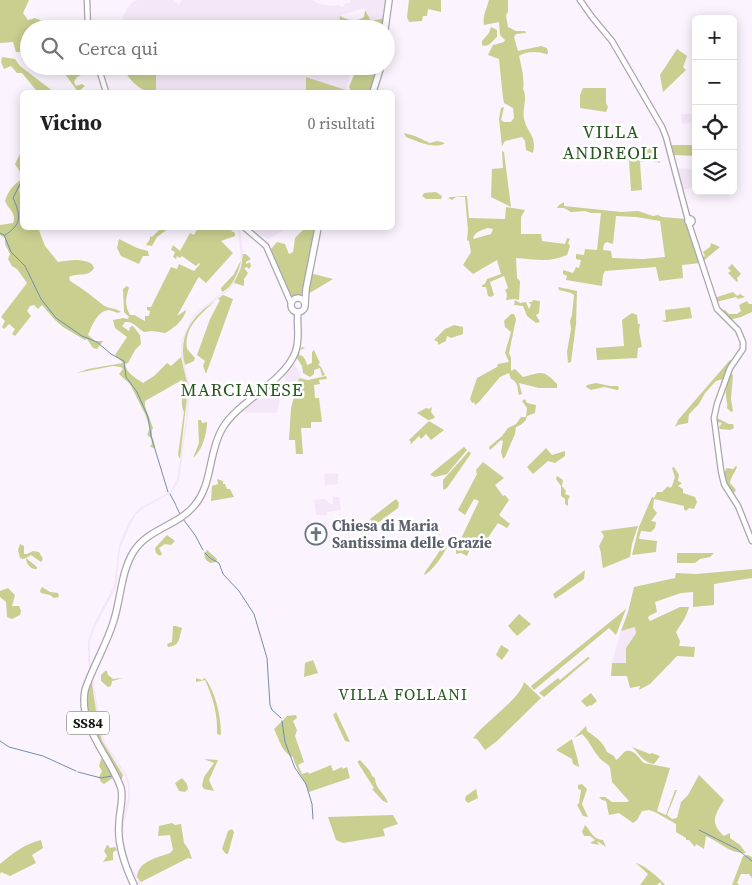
<!DOCTYPE html>
<html lang="it">
<head>
<meta charset="utf-8">
<style>
  body { margin:0; font-family:"Source Serif 4",serif; background:#f6f6f6; color:#202124 }
  .controls { position:absolute; right:15px; top:15px; display:grid; overflow:hidden; border-radius:8px; box-shadow:0 2px 12px #0003 }
  .controls button { width:45px; height:45px; display:grid; place-items:center; padding:0; border:0; border-bottom:1px solid #e0e0e0; background:#fff; color:#202124; font:25px sans-serif }
  .list { margin:0; padding:0; list-style:none }
  h2 { display:flex; justify-content:space-between; align-items:center; height:65px; margin:0; padding:0 20px; font-size:21px }
  h2 small { font-size:16px; font-weight:400; color:#757577 }
  .icon { flex:none; width:28px; height:28px; fill:none; stroke:currentColor; stroke-width:2; stroke-linecap:round; stroke-linejoin:round }
  .map { position:relative; flex:none; width:752px; height:885px; overflow:hidden }
  .search { position:absolute; background:#fff; box-shadow:0 2px 12px #0003; left:20px; top:20px; width:375px; height:55px; display:flex; align-items:center; gap:12px; box-sizing:border-box; padding:0 18px; border-radius:28px; color:#757577; font-size:19px }
  .panel { position:absolute; background:#fff; box-shadow:0 2px 12px #0003; left:20px; top:90px; width:375px; height:140px; border-radius:8px }
  .map>svg:first-child { display:block }
</style>
</head>
<body>
<div class="map">
<svg width="752" height="885" viewBox="0 0 752 885">
  <rect width="100%" height="100%" fill="#fbf3fe"/>
  <g fill="#f4e7f8">
    <polygon points="138,0 174,0 179,5 182,0 312,0 319,4 333,6 340,5 341,7 344,6 344,4 350,3 350,0 387,0 385,18 370,21 365,8 341,15 342,25 335,29 119,29 127,8 133,2"/>
    <polygon points="156,66 352,66 346,90 306,77 307,92 156,92"/>
    <polygon points="681,114 696,114 696,132 692,132 691,123 682,124"/>
    <polygon points="676,168 696,169 696,187 682,190"/>
    <polygon points="238,228 240,228 243,252 243,262 239,276 229,290 200,311 193,319 183,341 183,357 190,387 190,398 179,481 171,493 142,509 136,514 131,523 120,549 116,587 95,627 90,641 90,660 102,734 106,744 127,775 130,786 130,801 124,823 123,838 129,864 142,885 140,885 126,862 121,838 122,823 128,797 128,786 125,776 104,745 100,735 88,660 88,641 93,626 114,586 119,545 129,522 135,513 141,507 170,492 177,480 186,418 186,379 181,357 181,341 192,318 199,310 228,289 237,275 241,262"/>
    <polygon points="259,228 288,228 268,239 254,231"/>
    <polygon points="292,361 301,374 295,388 288,386 282,373"/>
    <polygon points="258,395 260,397 280,398 277,413 241,412"/>
    <polygon points="338,473 338,484 325,485 324,474"/>
    <polygon points="333,497 339,497 341,510 327,512 327,515 316,515 314,500 324,499 330,504 333,504"/>
    <polygon points="636,627 636,632 626,648 626,663 612,663 621,631"/>
  </g>
  <g fill="#c8cf8f" fill-rule="evenodd">
    <polygon points="0,0 29,0 23,13 28,20 35,18 42,21 44,29 29,29 29,52 16,52 13,42 0,43"/>
    <polygon points="409,0 441,0 441,12 428,9 427,16 423,16 422,21 409,22 407,17"/>
    <path d="M 489,0 L 508,0 L 508,12 L 506,15 L 508,27 L 516,31 L 525,31 L 526,33 L 516,34 L 514,37 L 518,51 L 541,46 L 547,48 L 548,52 L 547,55 L 546,54 C 538,51 526,51 519,56 C 521,64 525,81 523,89 C 528,98 522,109 524,119 C 527,133 537,135 533,153 L 526,150 L 525,141 L 522,137 L 505,141 L 502,146 L 499,119 L 501,108 L 504,107 L 501,120 L 504,122 L 511,122 L 514,118 L 513,108 L 504,103 L 503,98 L 499,59 L 488,55 L 493,45 L 504,42 L 505,40 L 500,35 L 499,22 L 484,25 C 482,17 487,8 489,0 Z"/>
    <path d="M 365,10 L 371,21 L 385,18 L 384,29 L 369,29 L 370,22 L 348,27 L 348,29 L 335,29 L 339,27 L 340,16 C 348,20 356,23 364,17 Z"/>
    <rect x="246" y="21" width="26" height="8"/>
    <path d="M 491,27 L 497,30 L 497,37 C 492,41 489,48 482,45 L 482,41 L 489,33 Z"/>
    <polygon points="677,49 687,56 683,67 686,70 663,92 660,75"/>
    <polygon points="2,57 15,59 20,66 54,92 47,92 43,90 36,90 22,73 17,73 11,66 4,69 1,62"/>
    <polygon points="52,66 62,66 71,73 79,69 84,70 83,74 77,77 74,82 76,86 82,84 85,86 78,92 63,71"/>
    <path d="M 122,66 L 156,66 L 156,92 C 140,93 129,80 122,66 Z"/>
    <polygon points="356,70 378,75 371,92 351,92 349,87"/>
    <polygon points="306,77 346,90 345,92 306,92"/>
    <polygon points="583,88 606,88 606,103 608,107 606,112 580,108 580,95"/>
    <path d="M 404,133 L 415,136 L 430,143 L 437,141 L 445,143 C 436,150 416,141 406,137 Z"/>
    <polygon points="670,145 696,145 696,156 674,155 672,154"/>
    <polygon points="645,148 657,149 660,163 646,159"/>
    <polygon points="22,150 22,175 15,164"/>
    <polygon points="502,151 504,152 511,207 491,197 492,169 503,168"/>
    <path d="M 618,157 C 628,158 638,157 647,161 L 640,162 L 642,190 L 631,191 L 629,160 L 620,161 L 617,159 Z"/>
    <path d="M 22,179 L 22,187 L 19,189 L 22,207 L 22,228 L 38,228 L 45,246 L 58,262 C 70,260 82,258 92,264 L 94,268 C 88,278 78,272 69,277 L 70,281 C 82,288 92,296 103,305 C 109,309 116,308 121,312 C 116,314 114,311 109,310 C 98,310 91,327 88,335 L 95,341 L 103,341 L 97,349 L 93,348 L 87,339 L 85,340 L 63,327 L 55,320 L 42,305 L 38,309 L 34,305 L 30,306 L 27,311 L 31,316 L 15,336 L 12,334 L 15,329 L 9,324 L 4,329 L 2,327 L 5,321 L 1,317 L 27,283 L 17,269 L 12,266 L 8,259 L 10,254 L 5,244 L 5,238 L 0,235 L 0,225 L 13,223 C 17,213 8,209 5,201 C 8,191 13,185 22,179 Z"/>
    <polygon points="436,192 442,196 441,199 426,199 422,196 424,193"/>
    <path d="M 467,196 L 469,218 L 505,219 L 506,207 L 525,210 L 521,217 L 521,234 L 541,234 L 542,241 L 565,244 L 567,238 L 570,239 L 568,243 L 570,246 L 567,255 C 550,263 534,259 516,258 L 517,278 L 520,281 L 519,300 L 515,299 L 506,300 L 507,294 L 505,290 L 508,288 L 504,276 L 490,282 L 494,295 L 491,297 L 488,296 L 486,287 L 482,287 L 482,285 L 485,284 L 487,279 L 501,274 L 497,260 L 473,274 L 463,265 L 471,252 L 469,241 L 467,240 L 468,230 L 465,197 L 456,197 L 452,200 L 448,198 L 451,197 ZM 488,228 L 493,229 L 491,234 L 473,239 C 475,231 480,231 488,228 Z"/>
    <path d="M 564,202 L 564,206 L 621,212 L 638,211 L 653,216 L 658,215 L 662,217 L 686,219 L 700,263 L 682,265 L 683,278 L 659,281 L 656,267 L 605,271 L 603,275 L 602,286 L 566,280 L 567,276 L 563,274 L 563,270 L 573,273 L 576,267 L 579,268 L 581,260 L 576,259 L 576,254 L 584,255 L 585,249 L 597,250 L 601,213 L 591,213 L 585,211 L 571,212 L 564,208 L 557,208 L 559,205 ZM 616,216 L 636,217 L 660,221 L 665,257 L 643,259 L 612,258 L 611,251 L 603,250 L 604,244 L 607,242 L 613,244 Z"/>
    <polygon points="161,228 169,228 157,237 152,246 146,245 150,239 150,236 152,237"/>
    <path d="M 198,228 L 227,228 L 235,233 L 235,236 L 221,241 L 233,253 L 206,283 L 199,277 L 198,278 L 177,316 L 186,310 C 185,319 173,329 165,333 L 152,331 L 144,332 C 137,328 134,321 125,322 L 122,326 L 129,331 L 130,327 L 133,326 L 140,335 L 141,344 L 135,350 L 128,363 L 125,364 C 126,373 136,378 143,383 L 154,376 L 167,363 L 171,366 L 181,357 L 188,387 L 180,459 L 178,455 L 184,412 C 179,402 185,390 182,380 L 145,401 L 145,406 L 153,428 L 152,430 L 152,437 L 153,438 L 155,447 L 153,448 L 150,446 L 152,444 L 151,438 L 147,435 L 150,428 L 145,414 L 130,384 L 119,374 L 123,369 L 121,367 L 113,366 L 77,373 L 88,369 L 123,363 L 115,355 L 127,337 L 115,328 L 113,320 L 123,318 L 128,319 L 129,317 L 124,312 L 123,289 L 127,286 L 129,288 C 125,299 125,306 130,315 L 134,315 L 145,321 L 145,316 L 149,316 L 150,311 L 147,310 L 147,307 L 151,307 L 171,267 L 177,269 L 179,264 L 194,271 L 200,264 L 199,263 L 196,266 L 182,256 L 180,258 L 177,256 L 176,259 L 173,257 L 175,252 L 171,250 L 173,245 L 180,251 L 190,233 L 194,235 Z"/>
    <polygon points="305,228 317,228 305,286 300,297 293,297 288,292 271,249 277,242 285,244 289,254 293,252 295,238"/>
    <polygon points="119,239 137,248 148,251 149,256 143,256 139,264 121,256 117,248"/>
    <polygon points="711,243 720,247 702,262 701,259 705,256 703,252 710,247"/>
    <polygon points="243,254 246,254 251,259 246,262 246,264 250,262 251,266 249,269 247,267 244,268 248,273 244,279 244,286 234,283 241,268"/>
    <path d="M 241,260 C 239,271 233,287 222,292 L 221,288 L 234,274 Z"/>
    <polygon points="732,264 741,274 737,278 738,281 737,282 728,273 731,271 728,268"/>
    <polygon points="310,273 333,279 308,294"/>
    <polygon points="558,287 577,291 576,324 571,362 568,363 567,352 571,329 570,321 572,315 574,295 571,293 559,290"/>
    <polygon points="733,292 737,296 740,294 745,297 738,299 736,297 716,302 714,298"/>
    <polygon points="223,295 233,299 206,374 203,366 205,361 197,355 210,319 220,300 218,299"/>
    <polygon points="515,300 520,303 526,302 529,309 531,305 529,302 532,302 533,300 540,301 539,313 536,315 540,322 536,323 527,316 523,306 514,305"/>
    <path d="M 215,301 C 199,316 184,327 187,349 L 195,358 L 194,361 L 185,365 C 178,337 191,316 215,301 Z"/>
    <polygon points="747,301 749,304 752,304 752,312 741,317 729,320 721,311 725,310 729,314 737,314 741,311 739,305"/>
    <polygon points="690,307 692,318 666,322 661,321 666,320 665,310"/>
    <polygon points="632,313 637,315 638,324 640,324 639,331 642,347 638,348 637,358 597,360 596,348 624,346 622,320"/>
    <path d="M 511,314 L 514,314 L 516,319 L 509,353 L 511,358 L 511,371 L 515,369 L 523,377 C 542,372 543,369 557,384 L 557,388 L 539,388 L 519,383 L 522,394 L 519,395 C 517,389 519,382 511,379 L 509,373 L 500,377 L 479,402 L 475,405 L 474,402 L 472,403 L 470,399 L 477,378 L 497,367 L 498,364 L 509,362 L 505,353 L 511,332 L 505,327 L 504,321 Z"/>
    <polygon points="454,325 463,327 463,334 451,338 447,336 446,341 438,345 438,342 434,340 445,329"/>
    <path d="M 302,347 L 305,348 L 300,350 L 299,355 C 304,355 306,361 307,365 L 312,363 L 312,352 L 314,350 L 320,363 L 318,364 L 321,367 L 325,375 L 322,376 L 320,368 L 314,370 L 314,374 L 310,377 L 303,373 L 302,366 L 295,355 L 298,348 L 300,349 Z"/>
    <polygon points="730,360 733,361 723,379 716,381 705,393 699,404 689,414 688,423 678,425 675,427 678,420"/>
    <path d="M 730,373 L 733,375 L 731,399 L 733,411 L 731,412 L 727,408 C 728,403 726,401 726,395 C 725,393 729,376 730,373 Z"/>
    <polygon points="326,376 327,379 319,380 320,384 314,385 315,398 319,398 322,422 311,422 311,428 301,428 303,454 296,454 295,440 289,440 291,408 299,378 308,380"/>
    <polygon points="596,383 610,386 618,386 619,389 617,390 604,387 591,390 586,387 587,385"/>
    <path d="M 525,399 L 527,403 L 536,405 L 535,413 L 527,416 C 527,421 520,426 516,427 L 515,434 L 505,457 L 503,459 L 501,452 L 503,441 L 501,440 L 490,450 L 489,447 L 502,436 L 508,428 L 516,424 L 521,417 L 526,417 L 527,408 L 522,401 Z"/>
    <polygon points="432,407 431,412 435,417 433,419 428,420 417,413 426,408 429,409"/>
    <polygon points="715,417 729,424 733,424 734,428 730,430 720,429 719,427 722,423 716,422"/>
    <path d="M 198,420 L 201,420 L 202,423 L 207,422 C 207,434 202,451 193,458 L 199,443 Z"/>
    <polygon points="429,421 444,430 431,440 426,434 421,439 419,436 410,445 411,442 409,440"/>
    <polygon points="464,447 467,450 447,474 435,477 430,475 433,472"/>
    <polygon points="546,448 552,455 565,451 565,456 555,463 548,461 533,474 527,467"/>
    <polygon points="469,451 471,453 470,455 447,488 443,490 443,480"/>
    <polygon points="483,462 504,478 495,485 503,496 505,495 509,500 499,515 510,524 507,528 498,523 483,545 475,537 467,556 461,553 456,554 456,549 479,501 474,499 465,515 458,510 477,474 476,470"/>
    <path d="M 736,466 L 737,467 C 735,473 731,476 730,483 L 736,490 L 734,493 L 735,498 L 726,483 L 724,472 L 727,468 L 733,469 Z"/>
    <polygon points="674,467 679,475 678,481 682,483 678,486 683,489 683,493 695,497 697,502 694,509 689,508 686,511 684,509 684,506 654,499 653,508 657,513 651,521 656,522 655,528 651,532 641,531 639,538 640,539 657,541 656,552 632,555 639,527 652,497 654,498 657,492 662,492 668,486 670,488 672,486 675,477 672,468"/>
    <polygon points="557,476 563,480 562,486 566,491 565,494 570,496 568,500 568,506 565,504 565,499 561,496 561,486 556,479"/>
    <polygon points="217,479 223,481 223,484 225,484 227,489 230,489 234,497 211,501 212,486 218,484"/>
    <polygon points="396,499 399,503 398,508 375,525 370,519"/>
    <path d="M 638,526 L 632,544 L 630,557 L 603,568 C 601,560 602,553 599,546 L 604,536 L 601,531 Z"/>
    <polygon points="167,535 175,541 171,545 165,544 159,548 162,554 160,556 156,553 155,548"/>
    <path d="M 444,543 L 447,547 C 444,554 431,573 424,575 L 425,572 L 437,555 Z"/>
    <path d="M 20,544 L 24,546 L 24,554 L 27,554 L 33,551 L 39,552 L 43,559 L 41,562 L 31,555 L 26,558 L 37,567 L 37,569 C 31,570 26,564 26,558 L 23,559 L 20,558 L 18,550 Z"/>
    <polygon points="207,550 217,559 216,562 210,563 206,560 204,554"/>
    <polygon points="677,553 714,553 710,557 700,559 695,563 677,563"/>
    <path d="M 752,569 L 752,578 L 714,584 L 714,605 L 693,607 L 693,592 L 681,593 L 655,602 L 657,612 L 649,616 L 648,618 L 650,621 L 680,607 L 689,607 C 687,616 681,624 676,632 L 680,641 L 679,646 L 695,647 L 694,657 L 677,656 L 650,684 L 639,690 L 640,686 L 630,688 L 627,676 L 611,676 L 612,663 L 626,663 L 626,648 L 636,633 L 635,627 L 621,631 L 628,612 L 634,587 L 675,578 L 676,573 L 696,574 Z"/>
    <polygon points="585,570 584,579 555,599 553,594"/>
    <polygon points="42,587 50,592 58,593 59,597 54,598 50,595 41,593 40,591"/>
    <polygon points="8,588 15,595 12,606 19,606 21,611 20,615 12,619 7,617 6,602 0,597 0,591"/>
    <polygon points="626,609 616,635 609,628 534,690 531,686"/>
    <polygon points="519,614 531,624 517,636 508,626"/>
    <path d="M 173,626 L 176,626 L 182,628 C 179,638 180,646 168,647 L 167,644 L 172,642 Z"/>
    <polygon points="501,645 509,650 502,660 496,655"/>
    <polygon points="588,657 590,658 544,697 539,693 558,678 560,680"/>
    <polygon points="313,660 318,673 304,677 305,663"/>
    <polygon points="105,671 107,671 108,675 113,679 123,678 112,681 111,686 108,687 101,681 101,675"/>
    <polygon points="91,678 97,717 94,717 93,719 97,721 102,741 123,775 121,782 88,720 85,699"/>
    <path d="M 196,678 L 202,680 L 205,678 C 216,693 221,717 221,735 L 217,734 C 218,715 213,697 205,680 L 196,682 Z"/>
    <path d="M 524,682 L 541,698 L 497,741 L 485,750 L 477,739 L 473,738 C 486,721 520,699 524,682 Z"/>
    <polygon points="591,693 597,701 591,706 590,705 587,707 581,701"/>
    <polygon points="336,712 350,742 345,741 333,715"/>
    <path d="M 296,715 L 297,718 L 293,721 L 297,730 L 295,736 L 304,762 L 298,765 L 302,774 L 308,772 L 309,774 L 331,765 L 333,771 L 342,767 L 343,769 L 347,767 L 350,778 L 309,792 C 304,778 297,772 293,757 C 282,753 279,739 274,729 L 287,716 Z"/>
    <path d="M 586,726 L 587,731 C 596,737 603,742 607,752 L 614,756 L 616,760 C 620,758 623,752 626,751 C 635,749 639,759 644,763 L 670,768 L 657,811 L 666,815 L 675,790 L 677,790 L 667,815 L 672,819 L 677,818 L 681,802 L 688,795 L 699,775 L 724,800 C 714,816 710,823 724,836 L 730,833 L 730,838 L 740,845 L 746,853 C 730,854 720,842 706,836 L 704,849 L 696,844 L 695,847 L 689,840 L 686,840 L 686,838 L 676,832 L 676,824 L 655,812 L 649,810 L 642,811 L 637,820 L 633,823 L 619,813 L 609,815 L 606,801 L 602,800 L 599,797 L 605,797 L 612,802 L 627,802 L 629,801 L 612,782 L 610,767 C 607,763 601,761 598,756 C 592,749 589,740 582,734 L 574,738 Z"/>
    <path d="M 572,739 C 574,749 578,757 579,767 L 573,764 L 572,759 L 556,750 Z"/>
    <path d="M 632,747 L 650,754 L 652,753 L 660,756 L 654,764 C 642,762 640,754 632,747 Z"/>
    <polygon points="105,758 114,777 104,784 101,782 99,777 102,771 99,766 101,759"/>
    <polygon points="204,759 218,760 209,780 214,791 204,789 202,786 204,777 214,763"/>
    <path d="M 360,760 L 370,771 L 372,776 L 375,778 C 375,789 385,793 388,803 L 383,801 L 372,789 L 374,788 L 358,763 L 358,761 Z"/>
    <polygon points="182,778 187,784 188,789 185,792 179,791 175,783"/>
    <polygon points="582,784 587,789 582,804 588,817 583,816 577,805 579,803 581,790 578,789 578,785"/>
    <polygon points="476,789 478,798 468,803 465,800 466,796"/>
    <polygon points="393,815 398,824 383,829 385,836 343,843 336,840 328,817"/>
    <path d="M 172,823 L 175,825 L 181,824 L 184,843 L 189,850 L 192,859 L 188,858 L 141,882 L 137,877 C 138,861 157,858 170,853 L 173,850 L 170,835 L 158,836 L 159,826 Z"/>
    <path d="M 585,825 C 591,831 593,840 603,840 L 606,847 L 597,841 L 599,845 L 590,843 L 595,840 L 590,836 L 584,836 L 582,832 Z"/>
    <polygon points="232,829 234,832 228,854 226,854 222,849 228,831"/>
    <path d="M 41,840 L 43,848 L 32,855 L 36,863 L 10,876 L 1,872 L 0,875 L 0,864 C 13,853 24,844 41,840 Z"/>
    <polygon points="107,845 108,845 110,848 115,847 117,850 113,852 113,860 103,862 107,856 104,851"/>
    <polygon points="748,855 752,857 752,878 749,874 741,874 737,883 739,885 732,885 743,856"/>
    <path d="M 636,863 C 644,865 660,878 665,885 L 662,885 L 660,882 L 657,885 L 640,885 L 648,874 Z"/>
  </g>
  <g fill="none" stroke-linecap="round" stroke-linejoin="round">
    <g stroke="#768db2" stroke-width="1">
      <polyline points="0,233 4,235 11,252 25,266 41,299 56,318 82,336 97,342 111,354 124,361 126,377 137,392 148,417 151,436 168,492"/>
      <path d="M 5,235 C 22,225 21,215 13,198 L 20,184 L 22,183"/>
      <polyline points="170,494 176,505"/>
      <polyline points="176,506 180,514"/>
      <polyline points="183,519 195,535 203,550"/>
      <polyline points="205,553 210,558 219,563 223,574 239,591 254,614 267,658 270,705 272,710 281,718"/>
      <polyline points="282,721 285,742 295,768 306,784 312,804 313,819"/>
      <polyline points="0,741 9,747 43,756 76,771"/>
      <polyline points="78,772 101,778 112,776"/>
      <polyline points="699,830 737,849 752,861"/>
    </g>
    <g stroke="#aba4ae" stroke-width="7">
      <g id="secondary">
        <polyline points="87,0 88,29"/>
        <polyline points="580,0 592,17 612,41 662,127 666,137 688,220"/>
        <polyline points="98,66 106,92"/>
        <circle cx="690" cy="221" r="2.5"/>
        <polyline points="689,224 717,309 738,330 743,342 743,349 730,368 717,404 714,418 721,471 724,484 738,506 752,541"/>
        <polyline points="245,228 266,246 291,303"/>
      </g>
    </g>
    <g stroke="#aba4ae" stroke-width="8">
      <g id="primary">
        <polyline points="385,29 389,0"/>
        <polyline points="373,92 381,66"/>
        <circle cx="298" cy="305" r="7"/>
        <polyline points="305,304 306,289 318,228"/>
        <path d="M 134,885 C 125,866 117,845 119,824 C 119,811 124,800 121,788 C 110,756 78,727 85,690 C 93,666 107,644 114,620 C 121,598 121,571 134,551 C 148,529 177,526 194,506 C 213,484 208,453 222,429 C 238,401 283,383 295,353 C 301,337 296,326 298,312"/>
      </g>
    </g>
    <use href="#secondary" stroke="#fff" stroke-width="4.5"/>
    <use href="#primary" stroke="#fff" stroke-width="5.5"/>
  </g>
  <defs>
    <g id="church-ring" transform="scale(1.125)"><circle r="9.5" fill="#fff" stroke="#6b7280" stroke-width="1.5"/><path d="M-1.2-6h2.4v3.5h3.3v2.4h-3.3V6h-2.4V-.1h-3.3v-2.4h3.3Z" fill="#6b7280"/></g>
  </defs>
  <g fill-rule="evenodd">
    <use href="#church-ring" x="316" y="534"/>
  </g>
  <g text-anchor="middle" dominant-baseline="central" stroke-width="5" stroke-linejoin="round" paint-order="stroke">
    <rect fill="#fff" stroke="#5c5a5d" stroke-width="1" x="67" y="711.5" width="42" height="23" rx="4"/>
    <g font-size="14" font-weight="bold" fill="#161317">
      <text x="88" y="723">SS84</text>
    </g>
    <g font-size="15" font-weight="bold" fill="#5b616d" stroke="#fff" text-anchor="start">
      <text x="332" y="525">Chiesa di Maria<tspan x="332" dy="17">Santissima delle Grazie</tspan></text>
    </g>
    <g font-size="16" letter-spacing="1" fill="#26561e" stroke="#fff">
      <text x="403" y="694">VILLA FOLLANI</text>
    </g>
    <g font-size="18" letter-spacing="1" fill="#26561e" stroke="#fff">
      <text x="611" y="131">VILLA<tspan x="611" dy="21">ANDREOLI</tspan></text>
      <text x="242" y="389">MARCIANESE</text>
    </g>
  </g>
</svg>
<div class="controls">
<button>+</button>
<button>−</button>
<button><svg class="icon" aria-label="locate" viewBox="0 0 24 24"><circle cx="12" cy="12" r="6"/><path d="M12 2v4M12 18v4M2 12h4M18 12h4"/></svg></button>
<button><svg class="icon" aria-label="layers" viewBox="0 0 24 24"><path d="M12 4l9 5-9 5-9-5zM3 14l9 5 9-5"/></svg></button>
</div>
<div class="search"><svg class="icon" aria-label="search" viewBox="0 0 24 24"><circle cx="10" cy="10" r="6"/><path d="M15 15l6 6"/></svg>Cerca qui</div>
<section class="panel">
<h2>Vicino<small>0 risultati</small></h2>
<ul class="list">
</ul>
</section>
</div>
</body>
</html>
